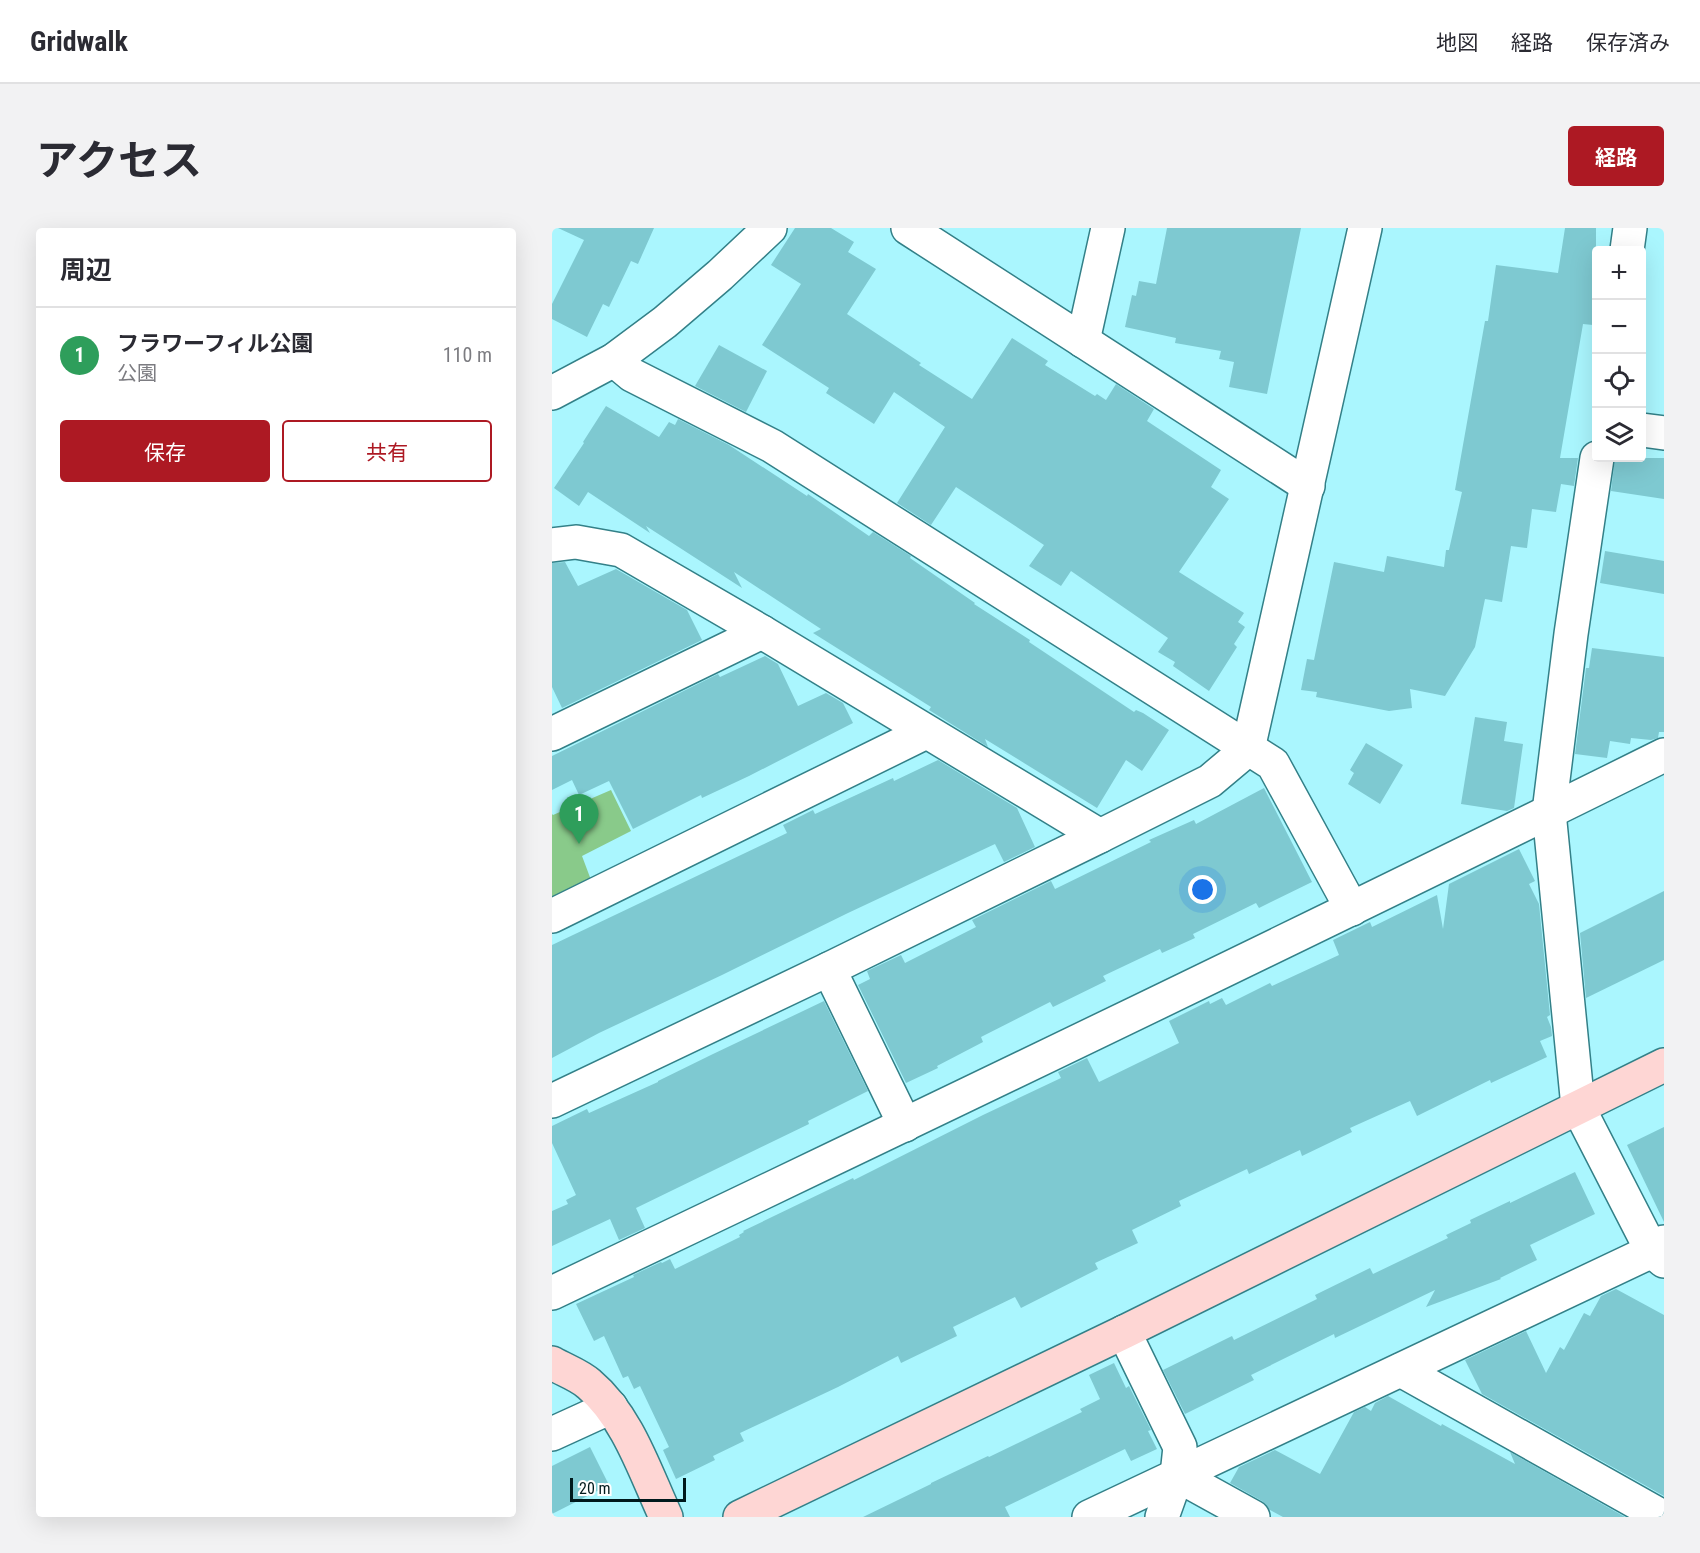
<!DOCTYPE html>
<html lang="ja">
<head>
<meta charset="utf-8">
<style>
  body { margin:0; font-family:"Roboto Condensed","Noto Sans JP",sans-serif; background:#f2f2f3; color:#2b2b33 }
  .controls { position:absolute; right:18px; top:18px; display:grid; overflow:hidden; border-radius:6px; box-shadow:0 6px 24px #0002 }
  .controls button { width:54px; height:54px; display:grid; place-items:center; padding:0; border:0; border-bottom:2px solid #e1e1e2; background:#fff; color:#2b2b33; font:30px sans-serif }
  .scale { position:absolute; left:18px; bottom:15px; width:116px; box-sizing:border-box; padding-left:6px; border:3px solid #00191c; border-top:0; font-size:16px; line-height:21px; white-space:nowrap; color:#00191c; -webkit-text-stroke:4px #fff; paint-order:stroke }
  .you { position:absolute; left:651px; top:662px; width:21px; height:21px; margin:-15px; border:4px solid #fff; border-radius:50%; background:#1a73e8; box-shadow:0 0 0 9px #1a73e833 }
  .badge { display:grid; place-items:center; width:39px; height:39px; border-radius:50%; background:#ad1923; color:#fff; font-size:20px; font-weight:700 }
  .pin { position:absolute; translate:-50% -50px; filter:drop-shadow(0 2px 3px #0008) }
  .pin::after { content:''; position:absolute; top:32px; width:21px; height:18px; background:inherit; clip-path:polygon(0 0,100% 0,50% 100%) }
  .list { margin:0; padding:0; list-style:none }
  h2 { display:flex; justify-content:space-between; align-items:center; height:78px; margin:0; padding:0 24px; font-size:26px }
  h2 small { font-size:20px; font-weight:400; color:#7c7c81 }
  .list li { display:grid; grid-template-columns:39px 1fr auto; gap:18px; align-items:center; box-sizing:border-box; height:96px; padding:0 24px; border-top:2px solid #e1e1e2 }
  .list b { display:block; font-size:22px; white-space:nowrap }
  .list p { margin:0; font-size:20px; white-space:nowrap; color:#7c7c81 }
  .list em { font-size:20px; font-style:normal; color:#7c7c81 }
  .actions { display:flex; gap:12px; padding:18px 24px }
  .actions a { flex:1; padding:14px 0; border:2px solid #ad1923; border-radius:6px; text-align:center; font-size:21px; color:#ad1923 }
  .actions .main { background:#ad1923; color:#fff }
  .icon { flex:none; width:33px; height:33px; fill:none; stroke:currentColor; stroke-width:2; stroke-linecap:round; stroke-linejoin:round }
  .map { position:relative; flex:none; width:1112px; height:1289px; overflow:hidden; border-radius:6px }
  header { display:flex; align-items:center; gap:36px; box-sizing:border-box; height:84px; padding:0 30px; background:#fff; border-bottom:2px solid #e1e1e2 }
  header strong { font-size:28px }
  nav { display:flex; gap:33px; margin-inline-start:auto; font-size:21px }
  .intro { display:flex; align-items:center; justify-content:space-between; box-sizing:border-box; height:144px; padding:0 36px }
  h1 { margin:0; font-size:42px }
  .button { padding:15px 27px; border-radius:6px; background:#ad1923; color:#fff; font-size:21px; font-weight:700 }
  main { display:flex; gap:36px; padding:0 36px }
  aside { flex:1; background:#fff; border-radius:6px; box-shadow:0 6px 24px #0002 }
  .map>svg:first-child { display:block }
</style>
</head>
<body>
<header>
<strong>Gridwalk</strong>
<nav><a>地図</a><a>経路</a><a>保存済み</a></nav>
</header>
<div class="intro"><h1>アクセス</h1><a class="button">経路</a></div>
<main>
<aside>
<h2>周辺<small></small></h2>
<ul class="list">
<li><span class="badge" style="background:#2e9e5b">1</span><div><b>フラワーフィル公園</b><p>公園</p></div><em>110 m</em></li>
</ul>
<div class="actions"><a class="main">保存</a><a>共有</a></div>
</aside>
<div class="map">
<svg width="1112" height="1289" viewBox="0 0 1112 1289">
  <rect width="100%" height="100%" fill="#aaf6fe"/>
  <polygon fill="#89ca8a" points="59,562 79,603 30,628 39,652 0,673 0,586 1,587"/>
  <g fill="#7ec9d1">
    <polygon points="6,0 102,0 86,36 79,33 57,79 51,76 35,109 0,91 0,76 32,12"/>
    <polygon points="243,0 279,0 302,14 296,24 324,41 295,86 369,135 367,137 420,171 460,110 496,133 493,137 543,168 545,166 554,172 564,156 602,181 595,193 669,242 659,259 677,271 627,344 692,385 686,394 693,399 682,416 685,419 657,463 621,438 623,434 606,424 616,410 519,343 509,358 477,338 492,317 404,259 379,297 345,275 393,199 342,164 322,196 274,165 277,160 210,117 249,56 219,37"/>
    <polygon points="615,0 749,0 715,166 677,159 682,134 667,131 669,123 623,115 624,110 573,99 580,67 584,68 587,53 604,56"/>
    <polygon points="1013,0 1044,0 1044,74 1041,97 1031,96 1008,230 1026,230 1022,258 1009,256 1004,284 980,281 975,320 959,318 950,374 933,371 923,419 893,468 858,461 860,480 837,483 764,469 765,464 749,462 755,431 762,432 782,334 832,344 835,328 892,339 894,322 897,322 910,264 903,262 933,93 936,93 944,37 1006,45"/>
    <polygon points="167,117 215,143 194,184 143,158"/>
    <polygon points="54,178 107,209 117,194 123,197 126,191 177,217 255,268 256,266 317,308 321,304 359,328 358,330 423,375 422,376 478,412 477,414 582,484 584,482 591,485 617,502 590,543 574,532 545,580 433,511 436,519 377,482 379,479 261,405 269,401 182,344 190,360 94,298 98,305 36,264 27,278 2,260 32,215 31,214"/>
    <polygon points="1063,230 1112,230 1112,271 1059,263"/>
    <polygon points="1053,323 1112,333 1112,366 1048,355"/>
    <polygon points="13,334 26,358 64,341 135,382 150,412 10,480 0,459 0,335"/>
    <polygon points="1040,420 1112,429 1112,504 1107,504 1106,510 1099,512 1079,510 1078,516 1058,513 1055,530 1023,526 1034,440 1037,440"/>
    <polygon points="213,428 226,436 246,478 274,465 291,475 301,495 197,548 150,570 149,567 81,601 57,553 27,567 20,552 0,562 0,528 166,446 168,449"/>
    <polygon points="923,489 955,494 952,513 971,516 962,580 955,583 909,576"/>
    <polygon points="814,515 851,537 828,576 796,556 802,545 798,542"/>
    <polygon points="386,532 465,580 483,619 452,634 443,616 296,685 170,747 47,805 0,830 0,717 235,605 231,597 261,582 263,586 341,550 342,553"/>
    <polygon points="712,560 760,654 707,680 704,675 641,706 643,710 610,725 608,721 551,748 554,753 501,779 498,774 429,809 431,814 385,838 386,840 354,855 306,757 318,751 315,743 349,727 353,735 424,699 420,692 499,653 503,661 599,614 597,612 642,592 644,596"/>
    <polygon points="967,621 983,653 977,656 987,676 998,787 995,789 999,799 1000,808 988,813 995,829 939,855 938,852 865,888 858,873 798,900 800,904 750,928 748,922 697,946 695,941 627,973 629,978 580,1002 586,1015 543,1035 546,1041 469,1080 463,1069 401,1099 405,1108 349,1135 346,1128 286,1159 188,1205 192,1213 161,1228 163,1232 124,1251 111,1222 117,1219 88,1158 82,1161 76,1148 71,1150 52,1108 42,1113 24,1076 82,1049 81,1047 109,1034 110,1035 118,1031 123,1041 188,1009 187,1007 192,1004 191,1003 301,950 302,952 431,887 509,850 506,844 535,830 547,854 627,815 617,793 657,773 658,776 670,770 674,777 718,755 720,758 787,727 781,712 818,694 820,699 885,667 891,701 897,656"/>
    <polygon points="1112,663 1112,732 1034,770 1028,705"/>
    <polygon points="272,773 316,863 256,893 257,896 84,980 93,1000 67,1012 58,991 0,1018 0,983 16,976 14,972 24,967 0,915 0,898 35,881 37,885 106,854 106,853 161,826"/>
    <polygon points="1112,899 1112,994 1075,917"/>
    <polygon points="1023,944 1043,986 978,1017 985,1032 948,1050 949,1051 874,1079 883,1062 783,1110 782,1106 699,1147 702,1152 633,1186 611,1142 680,1108 682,1112 765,1071 763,1067 818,1040 821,1046 896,1010 894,1007 919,995 918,992 958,973 958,975"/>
    <polygon points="1064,1061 1112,1087 1112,1268 930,1166 913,1132 974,1103 994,1145 1008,1119 1012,1122 1032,1085 1038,1088 1049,1068"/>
    <polygon points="562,1135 574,1160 577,1158 599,1202 596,1203 605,1221 579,1233 573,1221 453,1279 458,1289 311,1289 379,1256 379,1255 436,1228 437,1229 530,1184 528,1181 548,1171 537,1147"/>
    <polygon points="836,1168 889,1198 890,1196 963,1236 958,1224 1073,1289 731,1289 718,1282 710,1273 678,1255 687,1239 723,1222 768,1246 802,1184 813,1179 819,1183 823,1175"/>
    <polygon points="38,1219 57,1257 0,1286 0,1238"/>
  </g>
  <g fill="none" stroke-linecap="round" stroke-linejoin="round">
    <g stroke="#338088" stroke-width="36">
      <g id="street">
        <polyline points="356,0 756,258"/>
        <polyline points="1075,22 1078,0"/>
        <polyline points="531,113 556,0"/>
        <polyline points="62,132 80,147 220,218 721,536 800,681"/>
        <polyline points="0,165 62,132 113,94 168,47 218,0"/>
        <polyline points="1090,202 1112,205"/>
        <polyline points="1045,230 1019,406 997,584 1026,879 1100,1023 1112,1033"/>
        <polyline points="0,317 24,314 69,322 210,404 548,608 658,553 696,521 813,0"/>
        <polyline points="0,506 210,404"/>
        <polyline points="0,688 374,504"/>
        <polyline points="277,741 353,897"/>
        <polyline points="0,873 277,741 548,608"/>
        <path d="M 0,1065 C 372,888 743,710 1112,527"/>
        <polyline points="572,1104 628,1219 625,1247 610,1289"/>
        <polyline points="849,1142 1111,1289"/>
        <polyline points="0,1206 59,1179"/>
        <polyline points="625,1247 701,1289"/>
        <polyline points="537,1289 1100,1023 1112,1014"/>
      </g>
    </g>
    <g stroke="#338088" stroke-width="36">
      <g id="secondary">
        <path d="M 0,1135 C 12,1142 27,1147 37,1156 C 76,1189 93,1244 114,1289"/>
        <polyline points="188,1289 572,1104 1112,837"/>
      </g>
    </g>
    <use href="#street" stroke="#fff" stroke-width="33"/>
    <use href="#secondary" stroke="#fed6d4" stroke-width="33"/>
  </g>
</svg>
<div class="controls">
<button>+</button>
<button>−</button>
<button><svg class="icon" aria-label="locate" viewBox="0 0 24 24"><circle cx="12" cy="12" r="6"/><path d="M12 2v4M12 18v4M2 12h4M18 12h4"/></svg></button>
<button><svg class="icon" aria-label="layers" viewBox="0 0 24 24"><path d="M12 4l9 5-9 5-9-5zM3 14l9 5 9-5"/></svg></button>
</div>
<div class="scale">20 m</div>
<div class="you"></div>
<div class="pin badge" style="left:27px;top:616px;background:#2e9e5b">1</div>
</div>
</main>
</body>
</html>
